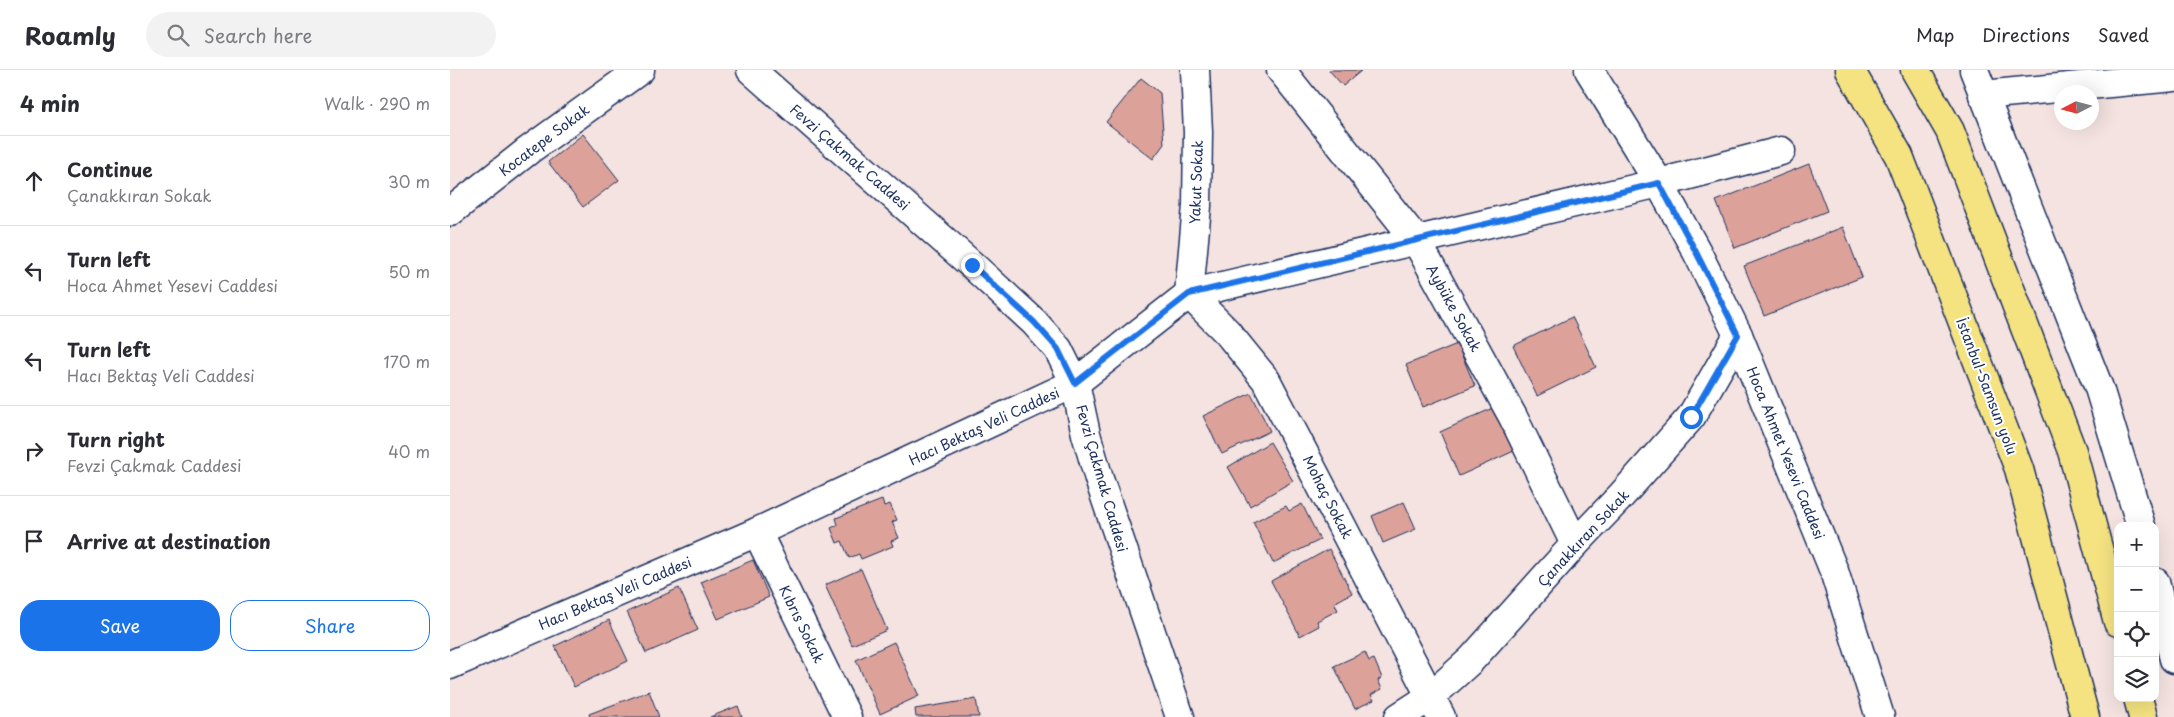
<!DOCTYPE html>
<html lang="en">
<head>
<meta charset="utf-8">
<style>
  body { margin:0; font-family:"Playpen Sans",sans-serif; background:#f2f2f3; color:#2b2b33 }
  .controls { position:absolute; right:15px; bottom:15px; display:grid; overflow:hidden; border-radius:10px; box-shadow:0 5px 20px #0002 }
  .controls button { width:45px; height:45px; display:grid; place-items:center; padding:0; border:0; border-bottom:1px solid #e1e1e2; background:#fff; color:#2b2b33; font:25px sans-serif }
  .compass { position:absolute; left:1604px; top:15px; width:45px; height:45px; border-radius:50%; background:#fff; box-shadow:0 5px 20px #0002; rotate:264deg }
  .stop { position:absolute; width:15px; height:15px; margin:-11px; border:4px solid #1a73e8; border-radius:50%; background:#fff }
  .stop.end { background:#1a73e8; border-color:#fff; box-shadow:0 1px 5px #0008 }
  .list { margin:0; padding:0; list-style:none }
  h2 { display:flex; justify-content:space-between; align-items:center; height:65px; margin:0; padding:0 20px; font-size:21px }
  h2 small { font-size:16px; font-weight:400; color:#7c7c81 }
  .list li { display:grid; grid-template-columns:32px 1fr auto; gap:15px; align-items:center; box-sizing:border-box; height:90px; padding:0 20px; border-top:1px solid #e1e1e2 }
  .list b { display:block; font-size:19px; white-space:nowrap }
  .list p { margin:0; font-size:16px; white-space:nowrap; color:#7c7c81 }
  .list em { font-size:16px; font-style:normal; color:#7c7c81 }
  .actions { display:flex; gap:10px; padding:15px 20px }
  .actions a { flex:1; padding:11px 0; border:1px solid #1a73e8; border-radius:20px; text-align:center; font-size:18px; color:#1a73e8 }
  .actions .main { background:#1a73e8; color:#fff }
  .icon { flex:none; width:28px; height:28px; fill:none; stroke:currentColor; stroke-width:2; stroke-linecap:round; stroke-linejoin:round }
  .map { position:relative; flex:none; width:1724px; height:647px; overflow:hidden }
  header { display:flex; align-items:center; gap:30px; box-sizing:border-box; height:70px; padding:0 25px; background:#fff; border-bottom:1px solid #e1e1e2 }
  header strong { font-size:24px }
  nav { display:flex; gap:28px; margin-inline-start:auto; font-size:18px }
  .search { width:350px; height:45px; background:#f2f2f3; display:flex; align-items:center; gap:12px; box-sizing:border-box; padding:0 18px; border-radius:28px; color:#7c7c81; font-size:19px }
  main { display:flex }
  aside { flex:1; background:#fff }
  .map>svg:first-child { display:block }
</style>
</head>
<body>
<header>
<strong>Roamly</strong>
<div class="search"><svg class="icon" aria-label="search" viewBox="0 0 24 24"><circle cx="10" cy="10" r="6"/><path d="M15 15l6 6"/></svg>Search here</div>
<nav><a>Map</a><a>Directions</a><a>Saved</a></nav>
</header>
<main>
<aside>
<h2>4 min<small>Walk · 290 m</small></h2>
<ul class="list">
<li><svg class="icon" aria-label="ahead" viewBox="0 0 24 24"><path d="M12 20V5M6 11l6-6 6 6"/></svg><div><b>Continue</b><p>Çanakkıran Sokak</p></div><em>30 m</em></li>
<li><svg class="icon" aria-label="left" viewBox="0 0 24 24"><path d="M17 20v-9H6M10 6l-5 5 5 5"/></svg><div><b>Turn left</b><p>Hoca Ahmet Yesevi Caddesi</p></div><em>50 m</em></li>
<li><svg class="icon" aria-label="left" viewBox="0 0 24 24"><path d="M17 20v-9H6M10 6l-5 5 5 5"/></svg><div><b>Turn left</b><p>Hacı Bektaş Veli Caddesi</p></div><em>170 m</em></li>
<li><svg class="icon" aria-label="right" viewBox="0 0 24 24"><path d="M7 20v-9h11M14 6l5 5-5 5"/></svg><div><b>Turn right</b><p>Fevzi Çakmak Caddesi</p></div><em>40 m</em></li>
<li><svg class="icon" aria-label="arrive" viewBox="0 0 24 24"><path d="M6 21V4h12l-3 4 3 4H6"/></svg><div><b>Arrive at destination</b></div></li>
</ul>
<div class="actions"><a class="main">Save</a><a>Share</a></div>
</aside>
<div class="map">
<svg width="1724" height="647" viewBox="0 0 1724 647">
  <rect width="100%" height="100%" fill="#f4e3e1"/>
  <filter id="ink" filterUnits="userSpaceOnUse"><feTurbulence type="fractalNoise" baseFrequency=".02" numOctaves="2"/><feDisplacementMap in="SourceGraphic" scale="10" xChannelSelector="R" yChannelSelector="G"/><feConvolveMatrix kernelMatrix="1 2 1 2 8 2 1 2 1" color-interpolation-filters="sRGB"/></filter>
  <g filter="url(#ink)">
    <g fill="#dca29a" stroke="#1b2f5e">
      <polygon points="879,0 912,0 893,16"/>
      <polygon points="691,8 710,23 714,74 703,89 656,52"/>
      <polygon points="133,64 169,110 133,137 98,92"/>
      <polygon points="1359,94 1377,141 1285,178 1266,131"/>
      <polygon points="1393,157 1412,207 1314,246 1294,196"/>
      <polygon points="1122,247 1146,297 1087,326 1063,276"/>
      <polygon points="1007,274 1025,316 973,337 956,295"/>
      <polygon points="801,323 820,361 772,384 753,346"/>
      <polygon points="1045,337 1064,381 1009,406 990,362"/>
      <polygon points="820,372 843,411 800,436 778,397"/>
      <polygon points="432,430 434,436 440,434 447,450 442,452 449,468 441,471 443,476 411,489 409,484 399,488 392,471 387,473 381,458 388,455 386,448"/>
      <polygon points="954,432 966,459 933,473 922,446"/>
      <polygon points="852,434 870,470 823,493 803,452 836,436 839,441"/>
      <polygon points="879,479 902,523 884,533 888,540 867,551 869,556 850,566 821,511"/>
      <polygon points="303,490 319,527 268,549 251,512"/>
      <polygon points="411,499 437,560 402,575 375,515"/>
      <polygon points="229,518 248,560 196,583 177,542"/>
      <polygon points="159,550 178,591 124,617 105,576"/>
      <polygon points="444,572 469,626 430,644 406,590"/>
      <polygon points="915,582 919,591 924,589 932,608 928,610 932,619 921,625 924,630 905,639 884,596"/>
      <polygon points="199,621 209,647 140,647 139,644"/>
      <polygon points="526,629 529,647 466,647 465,639"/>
      <polygon points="288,636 292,647 260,647"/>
    </g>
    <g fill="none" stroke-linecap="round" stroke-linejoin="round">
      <g stroke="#1b2f5e" stroke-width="31">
        <g id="minor">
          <polyline points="301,0 522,195 584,252 608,279 625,313 636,364 649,409 730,647"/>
          <polyline points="745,0 748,62 747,136 739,224 777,262 816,310 991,647"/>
          <polyline points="831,0 966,170 1063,347 1125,474"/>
          <polyline points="1139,0 1209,113 1247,182 1288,265 1384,501 1430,647"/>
          <polyline points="1524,0 1649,318 1691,456"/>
          <polyline points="1533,25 1724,7"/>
          <polyline points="0,142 79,80 190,0"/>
          <polyline points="307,462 397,647"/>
          <polyline points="1705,512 1724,589"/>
          <polyline points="0,595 307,462 625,313 739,224 1209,113 1331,81"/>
          <polyline points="949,647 980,627 1021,590 1125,474 1170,427 1241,347 1288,265"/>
        </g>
      </g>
      <g stroke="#1b2f5e" stroke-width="31">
        <g id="highway">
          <polyline points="1400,0 1449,86 1569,399 1635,647"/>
          <polyline points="1465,0 1500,61 1622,381 1668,552"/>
          <polyline points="1688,628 1693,647"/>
        </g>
      </g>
      <use href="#minor" stroke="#fff" stroke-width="28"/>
      <use href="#highway" stroke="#f5e382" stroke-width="28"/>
    </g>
  </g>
  <g fill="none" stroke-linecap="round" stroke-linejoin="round" filter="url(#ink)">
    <polyline stroke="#1a73e8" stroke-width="6" points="522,195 584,252 608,279 625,313 739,224 1209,113 1246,182 1288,265 1241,347"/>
  </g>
  <g text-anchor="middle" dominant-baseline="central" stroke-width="4" stroke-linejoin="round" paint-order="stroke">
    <g font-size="14" fill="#1b2f5e" stroke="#fff">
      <text transform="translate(94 70) rotate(-37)">Kocatepe Sokak</text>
      <text transform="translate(400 87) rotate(41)">Fevzi Çakmak Caddesi</text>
      <text transform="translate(746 112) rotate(-88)">Yakut Sokak</text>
      <text transform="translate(1004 238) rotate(61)">Aybüke Sokak</text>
      <text transform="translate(1537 316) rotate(69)">İstanbul-Samsun yolu</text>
      <text transform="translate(534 356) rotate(-25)">Hacı Bektaş Veli Caddesi</text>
      <text transform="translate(1336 383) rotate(68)">Hoca Ahmet Yesevi Caddesi</text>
      <text transform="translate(652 408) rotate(74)">Fevzi Çakmak Caddesi</text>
      <text transform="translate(878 427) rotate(63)">Mohaç Sokak</text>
      <text transform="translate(1133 468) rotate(-47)">Çanakkıran Sokak</text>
      <text transform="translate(165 523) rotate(-23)">Hacı Bektaş Veli Caddesi</text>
      <text transform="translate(352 554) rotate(64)">Kıbrıs Sokak</text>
    </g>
  </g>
</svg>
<div class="controls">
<button>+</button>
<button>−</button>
<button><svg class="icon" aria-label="locate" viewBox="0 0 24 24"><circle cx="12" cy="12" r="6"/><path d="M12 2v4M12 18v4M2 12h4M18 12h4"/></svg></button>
<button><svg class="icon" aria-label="layers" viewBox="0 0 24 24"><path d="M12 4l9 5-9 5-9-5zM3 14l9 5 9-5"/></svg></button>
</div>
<svg class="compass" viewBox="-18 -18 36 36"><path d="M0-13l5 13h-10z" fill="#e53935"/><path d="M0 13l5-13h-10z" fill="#7c7c81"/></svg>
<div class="stop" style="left:1241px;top:347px"></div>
<div class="stop end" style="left:522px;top:195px"></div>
</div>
</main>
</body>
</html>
